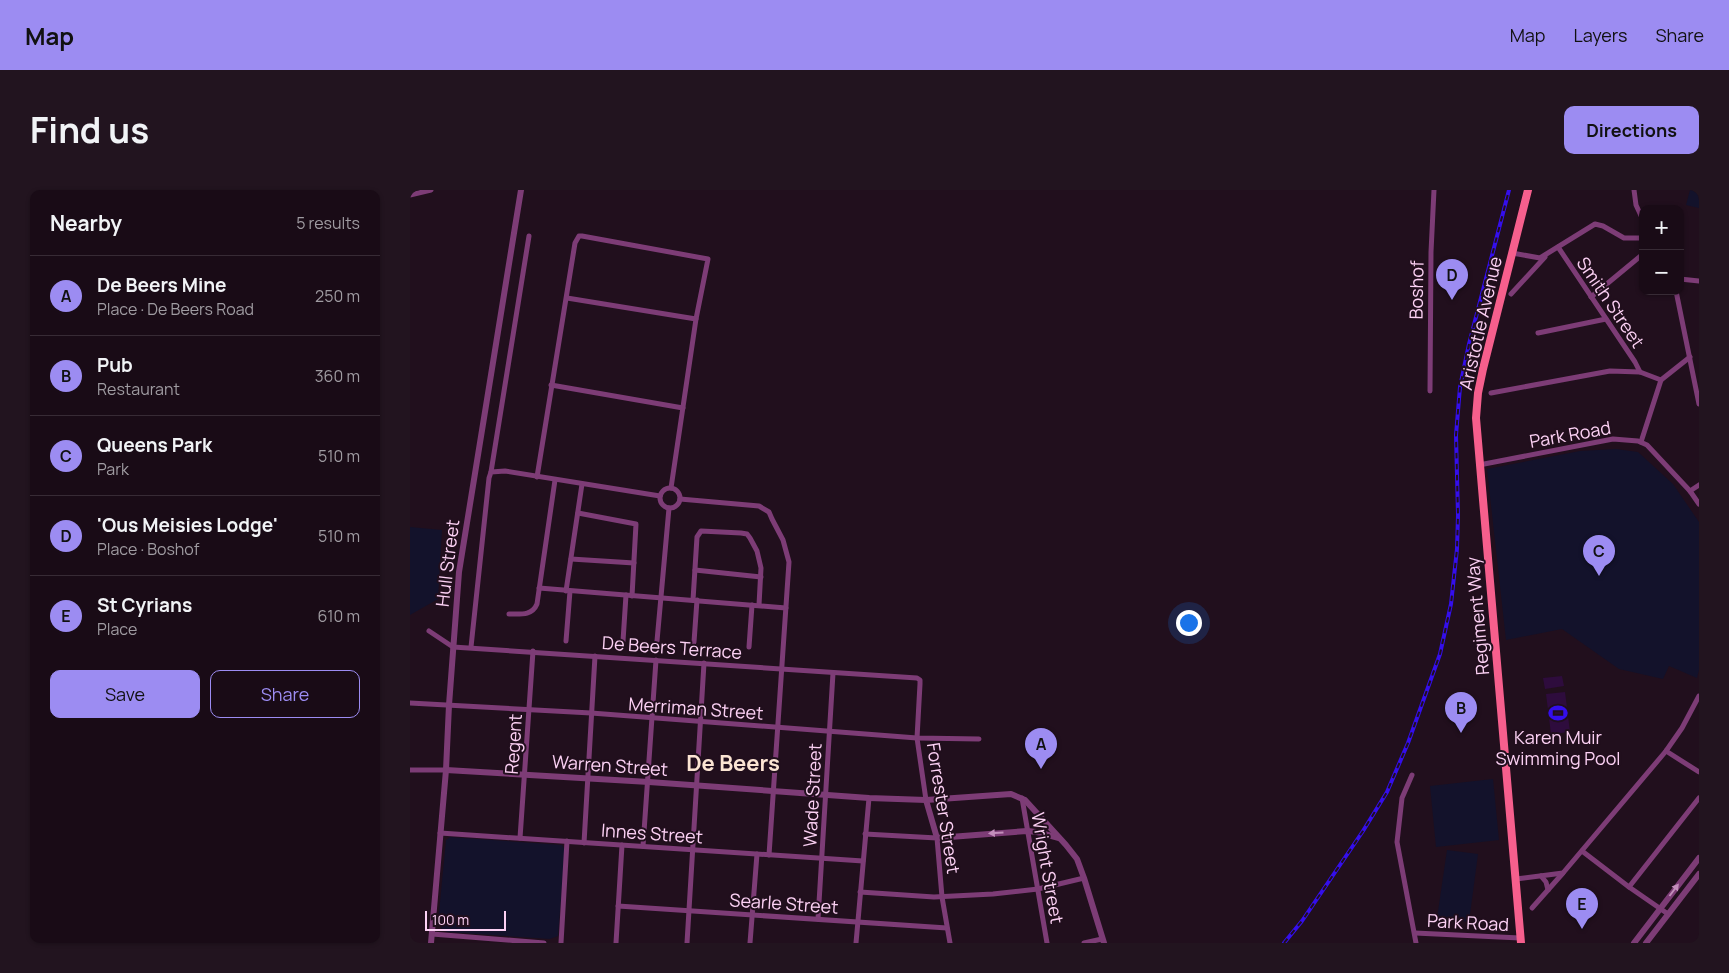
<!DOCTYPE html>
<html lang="en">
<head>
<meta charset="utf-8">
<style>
  body { margin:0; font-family:Manrope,sans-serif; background:#22141f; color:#f1f3f6 }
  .controls { position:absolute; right:15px; top:15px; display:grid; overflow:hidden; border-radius:10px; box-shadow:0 1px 4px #0004 }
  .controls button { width:45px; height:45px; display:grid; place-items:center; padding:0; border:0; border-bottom:1px solid #372b35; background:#190b16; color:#f1f3f6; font:25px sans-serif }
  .scale { position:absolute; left:15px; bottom:12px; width:81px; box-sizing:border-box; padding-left:5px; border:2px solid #fcd1f4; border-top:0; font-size:14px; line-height:18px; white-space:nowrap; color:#fcd1f4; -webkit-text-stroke:4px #210f1d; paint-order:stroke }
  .you { position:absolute; left:778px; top:432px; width:18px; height:18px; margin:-12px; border:4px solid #fff; border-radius:50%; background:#1a73e8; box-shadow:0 0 0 8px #1a73e833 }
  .badge { display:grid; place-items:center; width:32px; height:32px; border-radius:50%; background:#9c8cf2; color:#111; font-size:16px; font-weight:700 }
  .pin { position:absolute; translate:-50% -41px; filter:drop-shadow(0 1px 2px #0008) }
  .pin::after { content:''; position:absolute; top:26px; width:18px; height:15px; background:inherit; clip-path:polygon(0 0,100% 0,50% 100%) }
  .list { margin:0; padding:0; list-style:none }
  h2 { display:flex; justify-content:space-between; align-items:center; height:65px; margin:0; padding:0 20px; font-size:21px }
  h2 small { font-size:16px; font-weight:400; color:#9f9ba1 }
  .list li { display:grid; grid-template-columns:32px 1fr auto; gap:15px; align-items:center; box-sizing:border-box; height:80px; padding:0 20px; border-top:1px solid #372b35 }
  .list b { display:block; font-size:19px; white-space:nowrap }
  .list p { margin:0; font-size:16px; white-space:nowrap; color:#9f9ba1 }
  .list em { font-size:16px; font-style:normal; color:#9f9ba1 }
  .actions { display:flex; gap:10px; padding:15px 20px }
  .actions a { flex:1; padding:11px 0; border:1px solid #9c8cf2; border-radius:10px; text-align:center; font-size:18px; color:#9c8cf2 }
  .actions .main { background:#9c8cf2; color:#111 }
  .map { position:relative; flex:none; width:1289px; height:753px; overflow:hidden; border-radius:10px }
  header { display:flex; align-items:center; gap:30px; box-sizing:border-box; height:70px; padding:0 25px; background:#9c8cf2; color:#111 }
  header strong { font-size:24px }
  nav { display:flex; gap:28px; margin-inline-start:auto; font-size:18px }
  .intro { display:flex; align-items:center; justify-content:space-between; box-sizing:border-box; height:120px; padding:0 30px }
  h1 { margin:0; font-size:35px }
  .button { padding:12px 22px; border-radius:10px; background:#9c8cf2; color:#111; font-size:18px; font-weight:700 }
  main { display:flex; gap:30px; padding:0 30px }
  aside { flex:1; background:#190b16; border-radius:10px; box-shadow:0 1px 4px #0004 }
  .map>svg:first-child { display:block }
</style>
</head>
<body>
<header>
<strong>Map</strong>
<nav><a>Map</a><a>Layers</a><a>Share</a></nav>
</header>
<div class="intro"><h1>Find us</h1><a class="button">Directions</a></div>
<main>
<aside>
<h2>Nearby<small>5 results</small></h2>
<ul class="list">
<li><span class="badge">A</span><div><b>De Beers Mine</b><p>Place · De Beers Road</p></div><em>250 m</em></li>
<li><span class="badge">B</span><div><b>Pub</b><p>Restaurant</p></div><em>360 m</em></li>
<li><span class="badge">C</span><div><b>Queens Park</b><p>Park</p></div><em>510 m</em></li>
<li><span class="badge">D</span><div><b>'Ous Meisies Lodge'</b><p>Place · Boshof</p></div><em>510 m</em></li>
<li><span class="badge">E</span><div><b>St Cyrians</b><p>Place</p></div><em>610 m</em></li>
</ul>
<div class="actions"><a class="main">Save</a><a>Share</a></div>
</aside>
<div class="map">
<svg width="1289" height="753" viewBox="0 0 1289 753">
  <rect width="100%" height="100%" fill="#210f1d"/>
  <g fill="#13122b">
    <polygon points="1280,0 1289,0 1289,18 1276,15"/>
    <polygon points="1206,259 1228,262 1263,294 1289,332 1289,480 1287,488 1259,476 1253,489 1209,479 1152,439 1096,450 1077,279 1170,261"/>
    <polygon points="0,337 32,340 28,409 0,425"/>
    <polygon points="1083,589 1089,650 1026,657 1020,596"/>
    <polygon points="40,647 152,655 155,660 148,746 140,749 37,742 32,739 28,733 36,650"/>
    <polygon points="1037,660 1068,664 1059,732 1027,728"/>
  </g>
  <g fill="#2e0c3d">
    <polygon points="1152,486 1154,496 1135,499 1133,488"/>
    <polygon points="1155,502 1160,542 1141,544 1136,504"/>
  </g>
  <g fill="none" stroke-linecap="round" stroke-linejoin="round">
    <g stroke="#7d3c76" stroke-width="5">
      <polyline points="1224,0 1226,15 1233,30"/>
      <polyline points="0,5 21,0"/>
      <polyline points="1148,57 1225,172 1230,182"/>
      <polyline points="1102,63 1130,68 1185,34 1193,36 1214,48 1233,48"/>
      <polyline points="1270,89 1289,91"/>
      <polyline points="1266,101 1289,214"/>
      <polyline points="1101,104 1135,67"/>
      <polyline points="1181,107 1233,64"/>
      <polyline points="157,108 286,129"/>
      <polyline points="1128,143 1196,129"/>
      <polyline points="141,195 273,218"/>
      <polyline points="1020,201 1021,62 1024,0"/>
      <polyline points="1081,203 1200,181 1230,182 1251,190 1280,167"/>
      <polyline points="1231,252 1251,190"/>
      <polyline points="1069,275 1203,249 1228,251 1237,255 1280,301 1289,314"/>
      <polyline points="81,282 119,46"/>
      <polyline points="127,287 165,53 169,46 172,46 298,69 286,129 261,298"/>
      <circle cx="260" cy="308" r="10"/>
      <polyline points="1280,301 1289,295"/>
      <polyline points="270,309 349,316 359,322 362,329 373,350 379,372 359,665"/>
      <polyline points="168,323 226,334 222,406"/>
      <polyline points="161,369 224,373"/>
      <polyline points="285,380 351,387"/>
      <polyline points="129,398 376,418"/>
      <polyline points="156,401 172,294"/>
      <polyline points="283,410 287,347 291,341 331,343 337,344 340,348 347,361 351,378 349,415"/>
      <path d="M 99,424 C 110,424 122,426 127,414 L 145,290"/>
      <polyline points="19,441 43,457 507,488 510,490 510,494 507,548 516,610"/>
      <polyline points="156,451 160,401"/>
      <polyline points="213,451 216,405"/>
      <polyline points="247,451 259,318"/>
      <polyline points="284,452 287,410"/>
      <polyline points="61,457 79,288 81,282 95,281 250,306"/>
      <polyline points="339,457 342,415"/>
      <polyline points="0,513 181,523 507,548 569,549"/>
      <polyline points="1256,561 1289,582"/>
      <polyline points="0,580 36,580"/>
      <polyline points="1002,585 992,608 987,652 1006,753"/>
      <polyline points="612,608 637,753"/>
      <polyline points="30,643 453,671"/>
      <polyline points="455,644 527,648 532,707 540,753"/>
      <polyline points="110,648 123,461"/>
      <polyline points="174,653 185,466"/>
      <polyline points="233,656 246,470"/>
      <polyline points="1172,661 1219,697 1258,724"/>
      <polyline points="1131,686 1136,692 1138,700"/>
      <polyline points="1106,689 1153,683 1256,561 1272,538 1289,506"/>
      <polyline points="1219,697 1289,608"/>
      <polyline points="450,702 524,707 583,704 628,699 674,688"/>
      <polyline points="208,716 537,738"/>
      <polyline points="1122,718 1153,683"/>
      <polyline points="408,729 423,483"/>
      <polyline points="1005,743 1110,748"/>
      <polyline points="22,744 134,753"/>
      <polyline points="151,753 157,651"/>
      <polyline points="206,753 212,655"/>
      <polyline points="277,753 294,473"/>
      <polyline points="340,753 347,664"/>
      <polyline points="446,753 459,608"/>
      <polyline points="674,753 692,749"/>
    </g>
    <g stroke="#7d3c76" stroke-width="6">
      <polyline points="36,580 239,592 459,608 516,610 601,604 615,610 656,655 667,669 674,688 694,753"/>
      <polyline points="516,610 527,648 617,641 627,642 649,648"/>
      <polyline points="21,753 36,580 39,515 49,382 111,0"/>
      <polyline points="1224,753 1289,668"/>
      <polyline points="1236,753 1289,684"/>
    </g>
    <polyline stroke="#f65f8d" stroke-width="8" points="1111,753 1066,228 1068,203 1073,179 1118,0"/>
    <g stroke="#340eec" stroke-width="4">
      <polyline id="rail" points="874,753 892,731 953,641 977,602 998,553 1030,464 1041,414 1047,359 1048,325 1046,245 1050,197 1059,154 1099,0"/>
    </g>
    <use href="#rail" stroke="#210f1d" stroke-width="2" stroke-dasharray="5.5" stroke-linecap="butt"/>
  </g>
  <defs><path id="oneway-solid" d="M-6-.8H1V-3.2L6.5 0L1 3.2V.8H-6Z" transform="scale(1.25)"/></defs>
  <g fill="#c38ebb">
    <use href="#oneway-solid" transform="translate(586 643) rotate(176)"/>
    <use href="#oneway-solid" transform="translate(1264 700) rotate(-53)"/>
  </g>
  <defs>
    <g id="stadium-bare" transform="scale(1.5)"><path d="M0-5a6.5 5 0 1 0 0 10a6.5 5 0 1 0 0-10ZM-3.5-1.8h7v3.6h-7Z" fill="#340eec" stroke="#210f1d" stroke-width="2.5" paint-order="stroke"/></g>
  </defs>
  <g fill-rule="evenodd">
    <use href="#stadium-bare" x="1148" y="523"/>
  </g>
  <g text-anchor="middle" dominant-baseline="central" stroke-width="4" stroke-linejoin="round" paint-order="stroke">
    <g font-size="18" fill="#fcd1f4" stroke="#210f1d">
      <text transform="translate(1006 100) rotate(-89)">Boshof</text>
      <text transform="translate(1201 112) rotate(56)">Smith Street</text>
      <text transform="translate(1070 133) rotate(-77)">Aristotle Avenue</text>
      <text transform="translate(1160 244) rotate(-10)">Park Road</text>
      <text transform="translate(37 373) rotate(-83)">Hull Street</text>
      <text transform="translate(1067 426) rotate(-95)">Regiment Way</text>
      <text transform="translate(262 457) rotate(4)">De Beers Terrace</text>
      <text transform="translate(286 518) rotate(4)">Merriman Street</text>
      <text transform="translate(103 554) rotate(-86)">Regent</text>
      <text transform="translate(200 575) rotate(4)">Warren Street</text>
      <text transform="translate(402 605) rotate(-87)">Wade Street</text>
      <text transform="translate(534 618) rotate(81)">Forrester Street</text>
      <text transform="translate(242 643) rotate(4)">Innes Street</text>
      <text transform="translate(638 678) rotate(80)">Wright Street</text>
      <text transform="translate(374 713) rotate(4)">Searle Street</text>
      <text transform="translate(1058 732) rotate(3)">Park Road</text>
    </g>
    <g font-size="18" fill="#fcd1f4" stroke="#210f1d">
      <text x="1148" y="547">Karen Muir<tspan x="1148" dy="21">Swimming Pool</tspan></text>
    </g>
    <g font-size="22" font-weight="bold" fill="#fce5d3" stroke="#210f1d">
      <text x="323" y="573">De Beers</text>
    </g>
  </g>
</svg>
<div class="controls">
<button>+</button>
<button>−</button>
</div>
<div class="scale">100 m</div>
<div class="you"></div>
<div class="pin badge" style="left:631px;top:579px">A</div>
<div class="pin badge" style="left:1051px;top:543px">B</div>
<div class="pin badge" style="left:1189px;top:386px">C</div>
<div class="pin badge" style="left:1042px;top:110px">D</div>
<div class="pin badge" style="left:1172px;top:739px">E</div>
</div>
</main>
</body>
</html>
